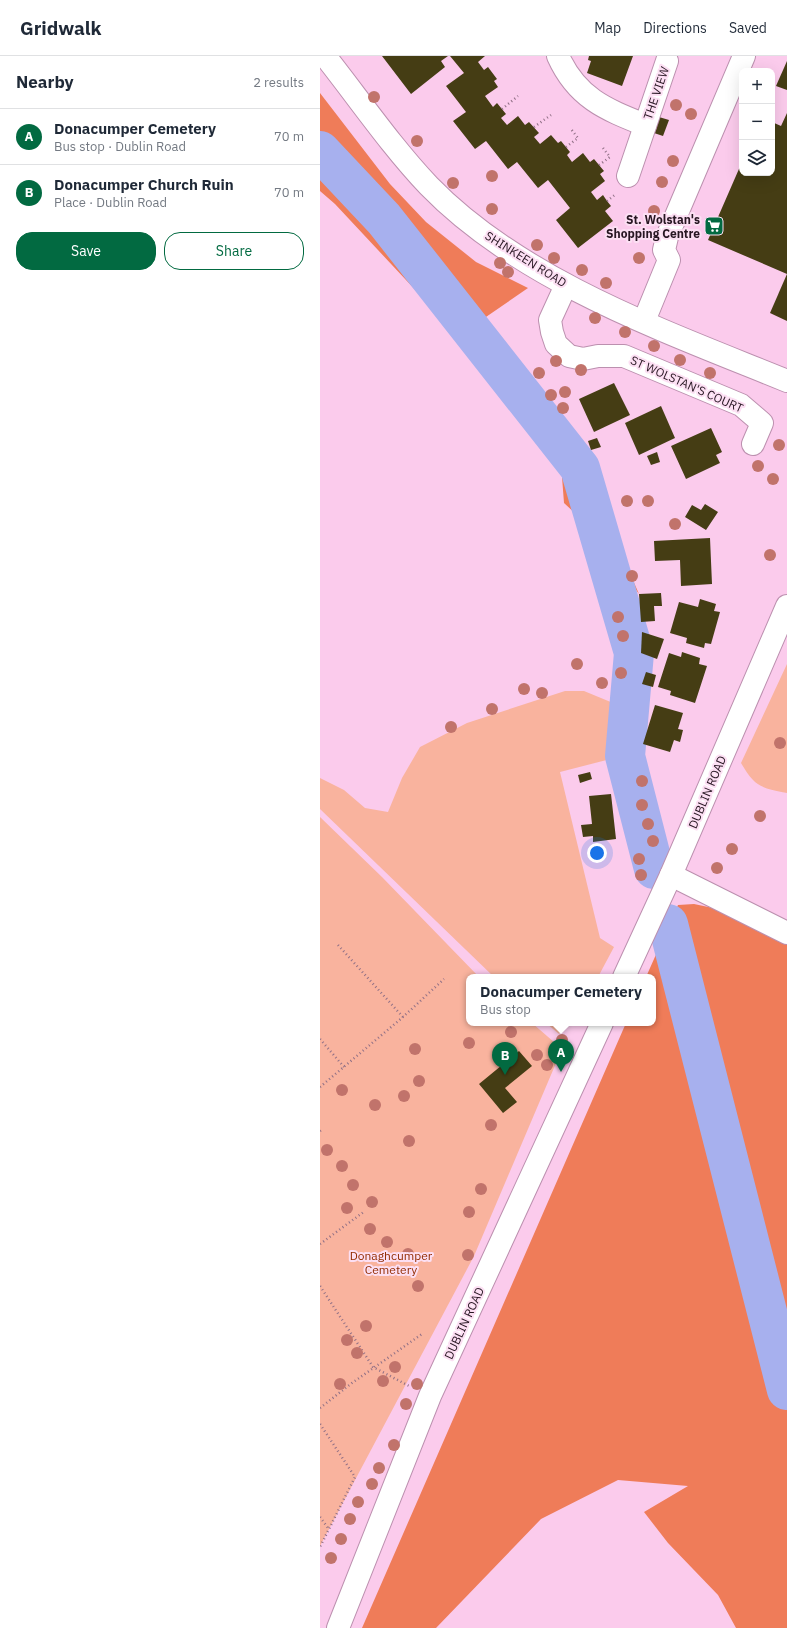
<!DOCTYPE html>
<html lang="en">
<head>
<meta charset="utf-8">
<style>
  body { margin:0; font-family:"IBM Plex Sans",sans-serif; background:#f2f2f3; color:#1f2937 }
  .controls { position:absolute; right:12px; top:12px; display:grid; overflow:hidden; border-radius:8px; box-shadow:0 4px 16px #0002 }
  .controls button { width:36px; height:36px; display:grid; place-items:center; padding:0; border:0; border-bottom:1px solid #e0e1e3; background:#fff; color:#1f2937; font:20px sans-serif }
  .you { position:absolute; left:277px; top:797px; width:14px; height:14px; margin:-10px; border:3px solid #fff; border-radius:50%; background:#1a73e8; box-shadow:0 0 0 6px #1a73e833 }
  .badge { display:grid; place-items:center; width:26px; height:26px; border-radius:50%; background:#026a41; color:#fff; font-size:13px; font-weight:700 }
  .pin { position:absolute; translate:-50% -33px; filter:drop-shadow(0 1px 2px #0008) }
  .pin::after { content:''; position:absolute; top:21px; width:14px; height:12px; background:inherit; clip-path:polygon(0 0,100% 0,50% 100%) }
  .popup { position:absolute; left:146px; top:918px; width:190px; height:52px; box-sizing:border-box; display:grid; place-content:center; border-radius:8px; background:#fff; filter:drop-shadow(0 1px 3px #0005); font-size:13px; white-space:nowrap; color:#747a83 }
  .popup b { font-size:15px; color:#1f2937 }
  .popup::after { content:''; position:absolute; left:50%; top:100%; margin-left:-8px; border:8px solid transparent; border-top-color:#fff }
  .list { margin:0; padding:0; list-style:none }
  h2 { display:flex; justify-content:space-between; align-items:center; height:52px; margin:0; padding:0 16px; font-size:17px }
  h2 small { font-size:13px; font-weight:400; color:#747a83 }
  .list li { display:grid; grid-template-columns:26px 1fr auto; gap:12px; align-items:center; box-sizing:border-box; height:56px; padding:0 16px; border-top:1px solid #e0e1e3 }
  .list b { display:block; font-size:15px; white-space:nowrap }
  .list p { margin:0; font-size:13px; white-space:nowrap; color:#747a83 }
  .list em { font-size:13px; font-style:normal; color:#747a83 }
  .actions { display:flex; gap:8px; padding:12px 16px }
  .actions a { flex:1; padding:9px 0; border:1px solid #026a41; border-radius:16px; text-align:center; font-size:14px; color:#026a41 }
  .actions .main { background:#026a41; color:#fff }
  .icon { flex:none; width:22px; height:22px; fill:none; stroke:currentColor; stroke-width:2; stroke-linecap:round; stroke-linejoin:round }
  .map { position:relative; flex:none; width:467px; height:1572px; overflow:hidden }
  header { display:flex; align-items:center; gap:24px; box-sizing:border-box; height:56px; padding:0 20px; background:#fff; border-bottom:1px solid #e0e1e3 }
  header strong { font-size:19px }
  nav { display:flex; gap:22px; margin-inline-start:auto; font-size:14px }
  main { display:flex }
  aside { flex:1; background:#fff }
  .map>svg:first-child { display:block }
</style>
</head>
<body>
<header>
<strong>Gridwalk</strong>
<nav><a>Map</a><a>Directions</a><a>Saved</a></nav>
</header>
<main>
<aside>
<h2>Nearby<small>2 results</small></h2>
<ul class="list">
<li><span class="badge">A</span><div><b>Donacumper Cemetery</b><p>Bus stop · Dublin Road</p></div><em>70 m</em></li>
<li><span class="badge">B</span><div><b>Donacumper Church Ruin</b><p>Place · Dublin Road</p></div><em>70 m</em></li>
</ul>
<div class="actions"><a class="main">Save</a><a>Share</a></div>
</aside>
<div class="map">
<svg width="467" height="1572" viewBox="0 0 467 1572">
  <rect width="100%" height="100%" fill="#fbcbec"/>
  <g fill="#f9b39e">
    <path d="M 467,608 L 467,737 C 441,732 435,731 421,707 Z"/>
    <polygon points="245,635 264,635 310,654 311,677 306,699 240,716 280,882 294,891 278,921 174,921 0,753 0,722 24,734 45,752 68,756 82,722 100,691 147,667"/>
    <polygon points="0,761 62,821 159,921 149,921 149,967 212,967 242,993 154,1200 0,1490"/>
    <polygon points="226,967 246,967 239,978"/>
  </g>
  <g fill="#ef7c59">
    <polygon points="0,37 70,128 106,166 156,206 208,232 163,263 206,314 230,352 269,424 319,538 272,473 244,447 241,408 157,300 15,148 0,135"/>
    <polygon points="374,848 393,852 467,888 467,1572 416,1572 398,1539 348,1487 324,1456 368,1430 298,1424 221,1463 116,1572 42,1572 306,967 333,967 333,921 326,921 358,849"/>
  </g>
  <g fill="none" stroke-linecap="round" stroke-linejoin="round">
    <g stroke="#a7b0ee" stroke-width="40">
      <polyline points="0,95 64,163 260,412 314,597 305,700 334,813"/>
      <polyline points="348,868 467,1334"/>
    </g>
  </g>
  <g fill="#453d14">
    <polygon points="62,0 128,0 121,5 125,11 91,38"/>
    <polygon points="130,0 165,0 158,6 164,14 168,11 177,23 174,25 178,31 165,40 173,51 177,47 186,58 181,62 187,69 198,60 205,69 209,66 219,77 214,81 220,88 231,79 238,87 241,85 250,96 247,99 252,106 263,97 270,106 274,103 284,115 280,118 285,125 271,136 277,144 283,139 287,145 291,150 285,155 293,165 258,192 236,164 250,152 228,124 218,132 197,106 188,113 166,85 155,93 133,65 146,56 126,30 144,17"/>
    <polygon points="269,0 313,0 302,30 267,17 271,5 268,4"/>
    <polygon points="467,5 467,34 456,30"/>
    <polygon points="467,57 467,218 388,184 422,106 422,117 452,117 452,66 461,70"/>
    <polygon points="339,61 349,64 343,80 334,77"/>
    <polygon points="467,218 467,265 450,257"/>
    <polygon points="294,327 310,359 274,376 259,343"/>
    <polygon points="341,350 355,382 319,399 305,367"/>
    <polygon points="391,372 402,396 396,399 400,407 366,423 351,390"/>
    <polygon points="277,382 281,391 271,394 268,385"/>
    <polygon points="337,396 340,406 331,409 327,400"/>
    <polygon points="385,448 398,456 386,474 365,461 372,449 381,454"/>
    <polygon points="390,482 392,528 361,530 360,504 335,505 334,485"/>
    <polygon points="341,537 342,550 334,550 335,565 321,566 319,538"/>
    <polygon points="380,543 396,548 394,555 400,556 391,588 385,587 384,592 366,587 367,582 350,577 359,546 378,551"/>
    <polygon points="322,576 344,583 337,603 321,597"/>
    <polygon points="362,596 380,602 379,608 387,610 375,647 350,639 351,635 338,631 349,597 361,601"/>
    <polygon points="326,616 336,619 333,631 322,628"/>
    <polygon points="335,649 363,657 358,673 363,674 360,686 354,684 350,696 323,688"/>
    <polygon points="270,716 272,723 260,727 258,719"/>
    <polygon points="291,738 296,783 273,786 273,780 263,781 261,769 272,768 269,740"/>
    <polygon points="199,995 212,1010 185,1032 197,1046 183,1057 159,1028"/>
  </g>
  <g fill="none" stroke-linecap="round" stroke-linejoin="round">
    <g stroke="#bc90af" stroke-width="24">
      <g id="minor">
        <path d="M 5,0 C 39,43 71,90 109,130 C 201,225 347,276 467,325"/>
        <path d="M 238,0 C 257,42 285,53 325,69"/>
        <polyline points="308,120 347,5"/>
        <polyline points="246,229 230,264 232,276 236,288 249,300 263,303 278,300 304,300 421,349 442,367 433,388"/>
        <polyline points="324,265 349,204 344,194 347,181 424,0"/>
        <polyline points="351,819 467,877"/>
      </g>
    </g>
    <g stroke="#bc90af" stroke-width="24">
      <g id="major">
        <polyline points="304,921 351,819 467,550"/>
        <polyline points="18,1572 110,1340 282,967"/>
      </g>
    </g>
    <g stroke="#907086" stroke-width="2.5" stroke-dasharray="1 3" stroke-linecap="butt">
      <polyline points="182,53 198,40"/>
      <polyline points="214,71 231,59"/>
      <polyline points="246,91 258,82 251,73"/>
      <polyline points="279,109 290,101 283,92"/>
      <polyline points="287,145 296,138"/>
      <polyline points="18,889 83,961"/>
      <polyline points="0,983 24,1011"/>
      <polyline points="0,1031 83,961 124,923"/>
      <polyline points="0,1075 1,1074"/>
      <polyline points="0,1188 45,1155"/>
      <polyline points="0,1230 53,1311 91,1331"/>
      <polyline points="0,1352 32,1327 102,1278"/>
      <polyline points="0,1368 35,1421 0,1491"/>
      <polyline points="0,1461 8,1472"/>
    </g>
    <use href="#minor" stroke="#fff" stroke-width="22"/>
    <use href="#major" stroke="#fff" stroke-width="22"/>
  </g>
  <g fill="#c1736b">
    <circle cx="54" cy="41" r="6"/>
    <circle cx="356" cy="49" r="6"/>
    <circle cx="371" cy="58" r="6"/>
    <circle cx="97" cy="85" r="6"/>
    <circle cx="353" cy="105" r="6"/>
    <circle cx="172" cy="120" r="6"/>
    <circle cx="342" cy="126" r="6"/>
    <circle cx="133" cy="127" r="6"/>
    <circle cx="172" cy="153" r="6"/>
    <circle cx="334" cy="155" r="6"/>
    <circle cx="217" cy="189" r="6"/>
    <circle cx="234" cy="202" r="6"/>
    <circle cx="319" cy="202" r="6"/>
    <circle cx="180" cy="207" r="6"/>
    <circle cx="262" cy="214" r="6"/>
    <circle cx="188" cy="216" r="6"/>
    <circle cx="286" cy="227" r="6"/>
    <circle cx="275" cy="262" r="6"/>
    <circle cx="305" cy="276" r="6"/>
    <circle cx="334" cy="290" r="6"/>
    <circle cx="360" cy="304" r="6"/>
    <circle cx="236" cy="305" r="6"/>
    <circle cx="261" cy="314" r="6"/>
    <circle cx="219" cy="317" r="6"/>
    <circle cx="390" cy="317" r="6"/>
    <circle cx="245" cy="336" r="6"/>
    <circle cx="231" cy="339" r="6"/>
    <circle cx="243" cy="352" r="6"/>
    <circle cx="459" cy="389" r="6"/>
    <circle cx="438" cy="410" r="6"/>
    <circle cx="453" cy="423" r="6"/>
    <circle cx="307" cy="445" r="6"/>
    <circle cx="328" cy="445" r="6"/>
    <circle cx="355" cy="468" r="6"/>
    <circle cx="450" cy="499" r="6"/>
    <circle cx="312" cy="520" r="6"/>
    <circle cx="298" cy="561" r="6"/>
    <circle cx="303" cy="580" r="6"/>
    <circle cx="257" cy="608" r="6"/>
    <circle cx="301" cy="617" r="6"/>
    <circle cx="282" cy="627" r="6"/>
    <circle cx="204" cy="633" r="6"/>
    <circle cx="222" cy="637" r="6"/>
    <circle cx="172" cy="653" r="6"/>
    <circle cx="131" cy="671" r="6"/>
    <circle cx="460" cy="687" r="6"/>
    <circle cx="322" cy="725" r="6"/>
    <circle cx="322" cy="749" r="6"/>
    <circle cx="440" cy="760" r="6"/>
    <circle cx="328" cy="768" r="6"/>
    <circle cx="333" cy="785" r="6"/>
    <circle cx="412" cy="793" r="6"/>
    <circle cx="319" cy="803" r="6"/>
    <circle cx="397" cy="812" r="6"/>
    <circle cx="321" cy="819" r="6"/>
    <circle cx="191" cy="976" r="6"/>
    <circle cx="242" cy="984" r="6"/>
    <circle cx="149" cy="987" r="6"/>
    <circle cx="95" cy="993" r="6"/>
    <circle cx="217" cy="999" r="6"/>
    <circle cx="227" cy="1009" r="6"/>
    <circle cx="99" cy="1025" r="6"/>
    <circle cx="22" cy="1034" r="6"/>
    <circle cx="84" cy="1040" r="6"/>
    <circle cx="55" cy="1049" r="6"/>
    <circle cx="171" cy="1069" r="6"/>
    <circle cx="89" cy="1085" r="6"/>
    <circle cx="7" cy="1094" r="6"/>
    <circle cx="22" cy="1110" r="6"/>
    <circle cx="33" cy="1129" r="6"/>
    <circle cx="161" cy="1133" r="6"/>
    <circle cx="52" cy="1146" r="6"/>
    <circle cx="27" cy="1152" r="6"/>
    <circle cx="149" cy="1156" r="6"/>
    <circle cx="50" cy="1173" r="6"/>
    <circle cx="67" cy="1186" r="6"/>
    <circle cx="88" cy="1198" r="6"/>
    <circle cx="148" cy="1199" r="6"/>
    <circle cx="98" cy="1230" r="6"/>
    <circle cx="46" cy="1270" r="6"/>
    <circle cx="27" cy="1284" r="6"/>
    <circle cx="37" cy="1297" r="6"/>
    <circle cx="75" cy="1311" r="6"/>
    <circle cx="63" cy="1325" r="6"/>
    <circle cx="20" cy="1328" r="6"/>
    <circle cx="97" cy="1328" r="6"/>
    <circle cx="86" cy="1348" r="6"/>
    <circle cx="74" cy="1389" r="6"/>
    <circle cx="59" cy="1412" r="6"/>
    <circle cx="52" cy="1428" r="6"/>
    <circle cx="38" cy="1446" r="6"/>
    <circle cx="30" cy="1463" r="6"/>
    <circle cx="21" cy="1483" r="6"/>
    <circle cx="11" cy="1502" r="6"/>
  </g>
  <defs>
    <g id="supermarket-square" transform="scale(1)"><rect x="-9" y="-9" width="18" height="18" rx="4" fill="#026a41" stroke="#fcdff3"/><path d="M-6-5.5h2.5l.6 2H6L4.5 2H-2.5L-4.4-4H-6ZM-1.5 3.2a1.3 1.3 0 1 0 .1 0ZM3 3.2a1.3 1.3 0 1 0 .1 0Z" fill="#fff"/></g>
  </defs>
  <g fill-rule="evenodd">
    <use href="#supermarket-square" x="394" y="170"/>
  </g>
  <g text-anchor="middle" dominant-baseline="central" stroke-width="4" stroke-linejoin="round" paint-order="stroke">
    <g font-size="12" fill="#271622" stroke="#fcdff3">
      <text transform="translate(336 37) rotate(-71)">THE VIEW</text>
      <text transform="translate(206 203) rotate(32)">SHINKEEN ROAD</text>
      <text transform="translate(367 328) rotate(24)">ST WOLSTAN'S COURT</text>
      <text transform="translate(387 736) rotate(-67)">DUBLIN ROAD</text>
      <text transform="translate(144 1267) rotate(-65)">DUBLIN ROAD</text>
    </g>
    <g font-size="12" font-weight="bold" fill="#271622" stroke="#fcdff3" text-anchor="end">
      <text x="380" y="163">St. Wolstan's<tspan x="380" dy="14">Shopping Centre</tspan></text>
    </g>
    <g font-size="12" fill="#912b01" stroke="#fcdff3">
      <text x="71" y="1199">Donaghcumper<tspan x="71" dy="14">Cemetery</tspan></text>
    </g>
  </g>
</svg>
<div class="controls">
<button>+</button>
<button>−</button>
<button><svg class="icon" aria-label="layers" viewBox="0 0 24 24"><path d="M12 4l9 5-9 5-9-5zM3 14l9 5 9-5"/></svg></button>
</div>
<div class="you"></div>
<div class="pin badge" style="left:241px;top:1016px">A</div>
<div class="popup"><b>Donacumper Cemetery</b>Bus stop</div>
<div class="pin badge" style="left:185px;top:1019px">B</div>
</div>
</main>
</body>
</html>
